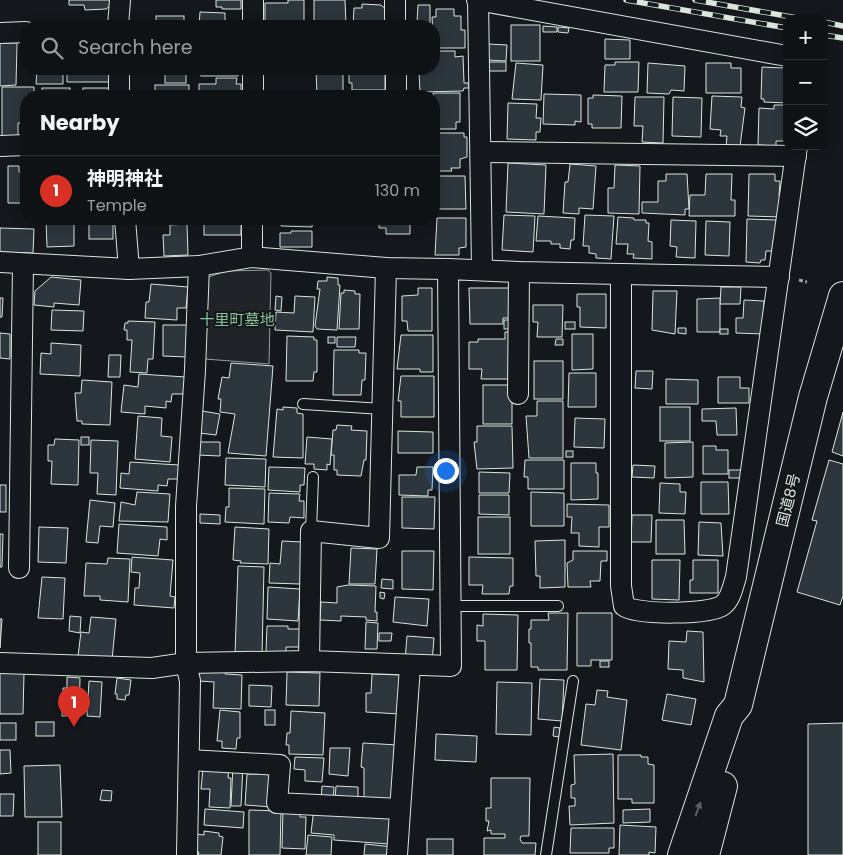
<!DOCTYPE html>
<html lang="en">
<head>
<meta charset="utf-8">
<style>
  body { margin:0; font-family:Poppins,"Noto Sans JP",sans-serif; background:#1d2022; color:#f1f3f6 }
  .controls { position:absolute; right:15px; top:15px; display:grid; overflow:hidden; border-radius:10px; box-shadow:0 2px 12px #0003 }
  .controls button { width:45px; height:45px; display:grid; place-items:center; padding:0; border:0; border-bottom:1px solid #2f3234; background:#0f1215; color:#f1f3f6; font:25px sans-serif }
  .you { position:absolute; left:445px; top:470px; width:18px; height:18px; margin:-12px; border:4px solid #fff; border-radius:50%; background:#1a73e8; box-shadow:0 0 0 8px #1a73e833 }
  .badge { display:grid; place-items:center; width:32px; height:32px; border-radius:50%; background:#d93025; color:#fff; font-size:16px; font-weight:700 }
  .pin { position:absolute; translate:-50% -41px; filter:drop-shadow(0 1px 2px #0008) }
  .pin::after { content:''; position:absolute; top:26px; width:18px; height:15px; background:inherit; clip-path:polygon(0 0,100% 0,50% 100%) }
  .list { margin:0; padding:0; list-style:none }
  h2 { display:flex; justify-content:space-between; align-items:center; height:65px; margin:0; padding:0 20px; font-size:21px }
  h2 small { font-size:16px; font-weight:400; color:#9b9ea0 }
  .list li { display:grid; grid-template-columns:32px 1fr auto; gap:15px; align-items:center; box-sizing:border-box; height:70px; padding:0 20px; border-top:1px solid #2f3234 }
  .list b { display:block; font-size:19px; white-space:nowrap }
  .list p { margin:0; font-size:16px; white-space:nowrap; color:#9b9ea0 }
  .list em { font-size:16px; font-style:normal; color:#9b9ea0 }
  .icon { flex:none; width:28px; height:28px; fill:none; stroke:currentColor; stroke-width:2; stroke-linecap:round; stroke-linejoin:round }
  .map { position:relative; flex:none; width:843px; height:855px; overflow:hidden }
  .search { position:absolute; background:#0f1215; box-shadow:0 2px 12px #0003; left:20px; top:20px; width:420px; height:55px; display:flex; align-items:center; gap:12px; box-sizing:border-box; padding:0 18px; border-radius:20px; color:#9b9ea0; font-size:19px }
  .panel { position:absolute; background:#0f1215; box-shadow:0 2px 12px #0003; left:20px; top:90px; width:420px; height:135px; border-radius:20px }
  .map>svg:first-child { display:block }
</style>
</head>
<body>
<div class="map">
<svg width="843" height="855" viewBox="0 0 843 855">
  <rect width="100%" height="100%" fill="#14181c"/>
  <polygon fill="#202428" stroke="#939e99" points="268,270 271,273 269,364 205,359 203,279 226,271"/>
  <g fill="#2c363c" stroke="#d8e6dc">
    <polygon points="69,0 110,0 110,6 106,9 85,10 84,5 69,5"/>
    <polygon points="216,0 241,0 241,9 222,9 222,7 216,7"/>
    <polygon points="288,0 304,0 304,26 265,26 265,3 288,3"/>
    <polygon points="314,0 345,0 346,26 314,26"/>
    <polygon points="362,4 381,5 387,10 386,26 353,26 354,8 362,8"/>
    <polygon points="418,5 430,5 430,23 417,23"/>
    <polygon points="436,9 454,9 454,16 461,16 461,30 465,30 465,48 434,48 432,17 436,17"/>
    <polygon points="200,12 225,13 225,20 228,21 228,26 199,26"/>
    <rect x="156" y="16" width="28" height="10"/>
    <rect x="511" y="25" width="29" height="36"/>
    <polygon points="543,26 557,27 557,32 543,32"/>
    <polygon points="558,27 569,28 568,33 558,32"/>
    <polygon points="605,39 630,40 630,59 605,59"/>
    <polygon points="0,43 17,43 16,85 0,86"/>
    <polygon points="488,44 507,45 506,61 487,60"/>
    <polygon points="434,51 455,51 455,57 463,56 464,83 468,83 469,88 464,88 463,91 420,92 419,71 431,71 431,69 434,69"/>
    <rect x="487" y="62" width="19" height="9"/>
    <polygon points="615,62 639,62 638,92 604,92 605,65 615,65"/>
    <polygon points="516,63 543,65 541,100 512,99"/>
    <polygon points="648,63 685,66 684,91 671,90 669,94 647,93"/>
    <polygon points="706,63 731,63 731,68 741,68 741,93 706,93"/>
    <polygon points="762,67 785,68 787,71 787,103 764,102 764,99 761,99"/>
    <polygon points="37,69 63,69 63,84 36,84"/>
    <polygon points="73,69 110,69 110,82 67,82 67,70"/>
    <rect x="165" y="69" width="21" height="14"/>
    <rect x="201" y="69" width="37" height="7"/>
    <polygon points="316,69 343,69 343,96 317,96"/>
    <polygon points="353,69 385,69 385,90 352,90 352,83 349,83 349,73 353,73"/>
    <polygon points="216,78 237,78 236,84 241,84 241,93 238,93 238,96 199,96 199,84 216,84"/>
    <rect x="155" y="85" width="34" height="11"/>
    <polygon points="2,87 34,87 34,96 26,96 26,123 18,123 18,136 2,136"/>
    <rect x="42" y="88" width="28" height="8"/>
    <rect x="83" y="88" width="29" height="8"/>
    <polygon points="433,93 460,93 460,122 456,122 456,129 434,129"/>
    <polygon points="544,94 581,95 581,122 575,121 575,125 543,124"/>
    <polygon points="593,95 622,96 621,128 592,128 592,124 588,124 588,98 593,98"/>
    <polygon points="712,96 742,97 741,107 745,108 740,146 726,146 727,136 720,136 721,130 710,129"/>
    <polygon points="635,97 664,97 663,143 642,142 643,126 634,126"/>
    <polygon points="673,97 702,98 701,137 672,136"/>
    <polygon points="508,103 537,104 536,118 541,118 540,132 536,132 536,140 507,139"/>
    <polygon points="774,105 787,105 785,141 776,141 776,146 758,145 759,108 774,109"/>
    <polygon points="434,133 464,133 464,137 467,137 467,157 460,159 460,168 451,168 452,171 434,171"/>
    <polygon points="508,163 546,165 544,214 506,212"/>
    <polygon points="570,164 596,166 593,209 579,208 579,214 563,213 565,182 568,182"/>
    <polygon points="615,165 640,166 639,214 608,213 608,188 614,188"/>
    <polygon points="8,166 19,166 19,172 26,172 26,203 8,203"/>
    <polygon points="666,174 687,174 689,209 685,209 685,215 642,213 642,202 658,202 658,181 666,181"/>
    <polygon points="706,174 732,174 731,200 735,200 735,216 689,216 690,195 705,195"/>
    <polygon points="749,174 775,174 775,181 780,181 779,196 782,196 782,217 748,216"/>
    <polygon points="437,176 465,176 466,209 437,209"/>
    <polygon points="504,215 535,216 533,252 502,250"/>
    <polygon points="585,215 614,216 611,259 596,258 596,254 589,253 589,246 583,246"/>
    <polygon points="538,216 575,218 574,240 571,240 570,249 560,248 560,244 551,244 551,241 536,241"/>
    <polygon points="618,217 634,218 634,220 646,220 646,223 649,223 648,241 652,242 652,259 633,258 634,254 627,254 628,244 616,244"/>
    <polygon points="437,218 466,218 466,247 459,248 459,255 435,255"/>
    <polygon points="46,219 74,219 74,246 47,247"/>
    <rect x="89" y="219" width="24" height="20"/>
    <rect x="204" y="219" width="37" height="16"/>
    <polygon points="281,219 313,219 312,227 281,226"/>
    <polygon points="379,219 410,219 410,234 386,234 386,228 379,228"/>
    <polygon points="747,219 777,220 777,241 773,241 772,251 766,251 765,260 761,260 760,263 746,262"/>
    <polygon points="671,220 696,221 695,258 676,257 677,247 670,246"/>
    <polygon points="706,221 730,222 729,256 705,255"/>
    <polygon points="187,224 188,255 164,256 163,235 170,235 170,225"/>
    <polygon points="0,228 34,229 33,253 0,252"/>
    <polygon points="291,231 312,231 312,247 280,247 280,233 291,233"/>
    <polygon points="51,277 81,280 79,305 54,303 54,307 34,305 35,291"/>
    <polygon points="327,277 338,278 338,285 340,285 337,330 317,329 315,326 320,289 317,289 318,281 327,281"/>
    <polygon points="151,284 188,287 186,308 177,308 177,320 145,318 146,302 149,302"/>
    <polygon points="721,287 741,287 740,304 720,304"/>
    <polygon points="418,288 432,288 432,331 408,331 407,321 402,321 402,296 418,295"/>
    <polygon points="469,288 512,288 512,318 503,318 503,324 470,324"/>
    <polygon points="344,290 355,291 355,294 360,294 359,329 339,329 341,293 344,293"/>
    <polygon points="653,291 677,291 675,334 652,330"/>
    <polygon points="577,294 606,294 606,328 580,327 580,307 577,307"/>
    <polygon points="276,296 282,297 281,311 275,310"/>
    <polygon points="295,296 315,297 313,332 275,330 276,312 294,313"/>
    <polygon points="0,298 3,298 2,317 0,317"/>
    <polygon points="720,298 720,332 697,332 697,299"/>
    <polygon points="744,300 764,301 763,334 736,333 736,318 743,318"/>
    <polygon points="533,305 563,305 562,337 537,337 538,322 533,322"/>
    <polygon points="52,310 84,311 83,331 51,330"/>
    <rect x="504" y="320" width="9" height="9"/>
    <polygon points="128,321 155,322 153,359 148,359 147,373 130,372 132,340 127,340 127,330 124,330 125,323 128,323"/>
    <rect x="565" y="322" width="10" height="7"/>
    <polygon points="163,325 187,325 187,357 163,356"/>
    <polygon points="678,328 686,328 686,334 678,333"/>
    <rect x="720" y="329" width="8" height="5"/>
    <polygon points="505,332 512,332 512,379 481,379 482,369 469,369 469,342 478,342 478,339 505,339"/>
    <polygon points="0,333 10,334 10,359 0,358"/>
    <polygon points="572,334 593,334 593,369 572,370"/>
    <polygon points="401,335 433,335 433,372 420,372 420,369 397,369"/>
    <polygon points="287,336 314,337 314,340 317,340 317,372 314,372 313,381 286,381"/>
    <rect x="328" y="337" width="7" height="6"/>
    <polygon points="337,337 356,337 355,347 337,347"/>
    <polygon points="556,339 563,339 563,345 555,345"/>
    <polygon points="51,343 81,345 80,376 40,374 41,353 51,354"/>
    <polygon points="334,350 359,350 359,353 366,353 365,380 362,380 361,395 333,395"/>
    <polygon points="109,355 121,355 120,377 108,377"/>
    <rect x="534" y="361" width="29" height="38"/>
    <polygon points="231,363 273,366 266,456 228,453 235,414 220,412 221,399 218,399 222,377 229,378"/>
    <polygon points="636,371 653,371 652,389 635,388"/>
    <polygon points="569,373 596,373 596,407 568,407"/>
    <polygon points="139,374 186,377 185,394 172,394 171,402 166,401 166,408 145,406 145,414 121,412 124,385 138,387"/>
    <polygon points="401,376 434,376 434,417 401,417 401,401 398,401"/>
    <polygon points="718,377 740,377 740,388 749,388 749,403 718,403"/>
    <polygon points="666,379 698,380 698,404 666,404"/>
    <polygon points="82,380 112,382 110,425 82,424 82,421 77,421 75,393 81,393"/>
    <rect x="483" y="385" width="29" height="39"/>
    <polygon points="537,401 563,401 563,458 529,458 526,416 537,416"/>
    <polygon points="283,407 297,408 297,413 303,414 303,458 273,457 277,409 283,410"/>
    <rect x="660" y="407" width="30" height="34"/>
    <polygon points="736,408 737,435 717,435 716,421 702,421 702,409"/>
    <polygon points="202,411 220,414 216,435 199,433"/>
    <polygon points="843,412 843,456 832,452"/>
    <polygon points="138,416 162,418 161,436 172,437 170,462 135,459"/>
    <polygon points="575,418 605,419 604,448 574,447"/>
    <polygon points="337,425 352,426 351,430 367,431 366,460 364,460 361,476 337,475 337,470 334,470 334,455 331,455 333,430 336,430"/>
    <polygon points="477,426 512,426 513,468 477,469 474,442 477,442"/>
    <polygon points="398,431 433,432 433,453 398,453"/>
    <rect x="81" y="437" width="8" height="8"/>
    <polygon points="307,437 332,439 330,465 327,464 327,470 314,469 314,464 305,464"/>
    <polygon points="55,439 79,440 78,485 51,484 52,461 48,461 48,445 54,445"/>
    <polygon points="91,440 118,441 116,495 97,494 98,473 90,473"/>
    <polygon points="198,442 220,442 220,456 197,455"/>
    <polygon points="693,442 693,477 665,478 665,443"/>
    <polygon points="703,446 716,446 716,450 728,450 728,474 703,474"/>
    <rect x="566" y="451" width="7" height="6"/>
    <polygon points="226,458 266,459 265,487 225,485"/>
    <polygon points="525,460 564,460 564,489 528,489 528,477 524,477"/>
    <polygon points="829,460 843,464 843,596 840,605 797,592 817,521 812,520"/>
    <polygon points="130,462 179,465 178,479 168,479 167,486 158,485 158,491 120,488 121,473 129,474"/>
    <polygon points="571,463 596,463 596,473 598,473 598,499 571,500"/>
    <polygon points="633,465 655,466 654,478 632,477"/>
    <polygon points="269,467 305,468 304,485 300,485 300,492 268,490"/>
    <polygon points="417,467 433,467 432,490 428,490 428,496 399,495 399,475 416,475"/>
    <rect x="729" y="470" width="12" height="8"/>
    <polygon points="479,472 510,473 509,493 479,493"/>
    <polygon points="701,482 728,482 729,514 701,514"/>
    <polygon points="660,483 680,484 680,492 686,492 685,514 659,513"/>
    <rect x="0" y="485" width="6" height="27"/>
    <polygon points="229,488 265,489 264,524 225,522 226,507 229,507"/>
    <polygon points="137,492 170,494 168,522 119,521 121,502 135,505"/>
    <polygon points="531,492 564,493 564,526 531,526"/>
    <polygon points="269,493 300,494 299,501 304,501 304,518 290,517 289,523 268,522"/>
    <polygon points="479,495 509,495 509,515 479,514"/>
    <polygon points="402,497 435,497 434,529 402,528"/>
    <polygon points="90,500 115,503 113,527 100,526 98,543 86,542"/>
    <polygon points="567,504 609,505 609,527 599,527 599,547 579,546 579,533 571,533 572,517 567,517"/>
    <polygon points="200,514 220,515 220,524 200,523"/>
    <polygon points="632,515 652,515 651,542 631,542"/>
    <rect x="478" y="517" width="32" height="37"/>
    <polygon points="656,520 684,520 685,554 656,554"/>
    <polygon points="699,522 721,523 723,556 698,555"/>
    <polygon points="119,524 167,527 167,540 160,539 158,556 117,553"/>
    <polygon points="39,527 68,528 66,563 38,562"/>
    <polygon points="235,527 269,529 268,564 240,563 241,561 233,560"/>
    <polygon points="0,534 3,534 2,567 0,567"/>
    <polygon points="565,540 565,587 540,588 540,576 536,576 535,541"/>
    <polygon points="282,541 302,542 300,584 269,583 270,563 280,564"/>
    <polygon points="351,548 377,549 375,584 349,584"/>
    <polygon points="402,551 434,551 433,590 402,589"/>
    <polygon points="573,551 607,551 607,561 601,561 600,581 590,581 591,587 568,587 567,563 573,560"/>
    <polygon points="132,557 173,560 170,596 175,597 174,608 134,605 135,588 139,588 140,573 131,572"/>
    <polygon points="469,557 513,558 513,586 510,586 509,594 482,594 483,585 469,585"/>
    <polygon points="108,558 130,559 128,602 100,600 100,596 84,596 86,563 107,564"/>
    <polygon points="652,560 680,560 679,600 652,599"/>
    <polygon points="693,560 718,560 718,593 690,593 690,580 693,580"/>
    <polygon points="238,566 264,567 262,656 235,655"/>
    <polygon points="42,577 65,578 63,619 38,618"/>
    <polygon points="382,579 393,580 393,589 381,588"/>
    <polygon points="348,585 376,586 375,612 377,612 377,621 366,620 366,617 341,616 341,621 320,620 321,602 337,603 337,587"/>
    <polygon points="268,587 300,589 298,621 267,619"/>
    <polygon points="380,592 385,593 384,599 380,598"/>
    <polygon points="395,597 429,599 427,626 393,622"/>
    <polygon points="548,613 568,613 567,670 538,670 538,667 531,667 531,643 529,643 529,629 531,629 531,620 549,620"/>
    <polygon points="577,613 612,613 612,660 591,660 591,666 577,666"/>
    <polygon points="483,614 518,615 517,670 485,670 485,641 477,641 477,625 483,626"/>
    <polygon points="70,616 81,617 80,633 69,631"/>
    <polygon points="91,617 116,619 112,660 78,656 81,632 89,633"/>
    <polygon points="0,619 2,619 0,648"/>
    <polygon points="366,622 378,623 377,649 365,649"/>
    <polygon points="267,626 288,626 288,629 300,629 299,647 286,647 286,652 266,652"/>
    <polygon points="687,631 703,632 704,682 683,678 683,670 668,669 669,641 686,642"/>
    <polygon points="379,633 392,633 391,641 379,641"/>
    <polygon points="407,636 434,638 432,663 405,660"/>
    <rect x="600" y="661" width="9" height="6"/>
    <polygon points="199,667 226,669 225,674 242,675 241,709 213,708 214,682 199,681"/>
    <polygon points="0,669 24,673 23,714 0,714"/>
    <polygon points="287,672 320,673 319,706 286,705"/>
    <polygon points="372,674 401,675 400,714 366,712 366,693 371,693"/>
    <polygon points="67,677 80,678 79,716 62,716 63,688 67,688"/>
    <polygon points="117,678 131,680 129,695 126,695 125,700 117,699 117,694 115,694"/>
    <polygon points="540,679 564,680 562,721 538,719"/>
    <polygon points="89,681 102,682 100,717 87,716"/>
    <polygon points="497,682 532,683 531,735 496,734"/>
    <polygon points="249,685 272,686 271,707 249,706"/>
    <polygon points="597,690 608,691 607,697 627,700 621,750 581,745 586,704 595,705"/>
    <polygon points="667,694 696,699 691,725 662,720"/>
    <polygon points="220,710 240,712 240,738 237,738 236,749 222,748 222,741 217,741"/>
    <rect x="265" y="710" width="10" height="15"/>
    <polygon points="291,711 325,713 323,755 289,754 289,745 286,745 287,733 290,733"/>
    <rect x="36" y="722" width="18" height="14"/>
    <rect x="0" y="723" width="16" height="17"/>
    <polygon points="843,723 843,855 808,855 808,724"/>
    <polygon points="554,727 560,728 559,737 553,736"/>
    <polygon points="436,734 477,736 476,762 435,760"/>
    <polygon points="363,743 398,745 396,800 364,798 364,768 361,767"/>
    <polygon points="330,748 350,748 348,776 329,774"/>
    <polygon points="0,750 10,750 11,773 0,774"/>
    <polygon points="613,754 614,823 570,825 569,806 575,806 575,798 571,798 571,785 575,784 574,755"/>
    <polygon points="618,755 641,755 641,757 648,757 648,764 654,765 654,803 632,803 632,799 618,799"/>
    <polygon points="295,757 324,758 322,782 305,781 305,770 294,769"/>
    <polygon points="60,765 62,817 25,817 24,766"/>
    <polygon points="233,765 243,765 241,806 231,806"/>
    <polygon points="229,767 228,778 231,778 230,808 209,807 210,789 201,789 203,768"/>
    <polygon points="258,770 271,771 272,807 245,805 247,774 258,774"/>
    <polygon points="491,778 530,778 529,836 521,836 520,839 522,843 536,843 535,855 484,855 484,838 505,838 505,834 491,834 491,830 487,831 489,821 486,821 486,808 491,808"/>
    <polygon points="322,786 334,787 333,801 321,801"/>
    <polygon points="336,786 358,787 358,802 335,800"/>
    <polygon points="102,790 112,791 111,801 100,800"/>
    <polygon points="0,794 14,794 13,816 0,816"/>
    <polygon points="283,808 300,808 300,817 306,817 305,849 282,848"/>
    <polygon points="314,808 391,814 389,844 334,840 334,835 311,833"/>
    <polygon points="205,809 244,812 243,828 204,825"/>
    <polygon points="650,809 650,822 623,823 623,810"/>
    <polygon points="249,810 281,811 280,855 249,855"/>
    <rect x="38" y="822" width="23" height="33"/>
    <polygon points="620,825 656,827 655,853 649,852 649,855 619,855"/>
    <polygon points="571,828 614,828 614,848 609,848 609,853 570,853"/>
    <polygon points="204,831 219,833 219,836 223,837 221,855 198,855 199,852 193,852 195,834 204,835"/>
    <polygon points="308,835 332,837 331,855 306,855"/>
    <rect x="427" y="839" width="26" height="16"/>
    <polygon points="365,844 394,847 393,855 364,855"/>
  </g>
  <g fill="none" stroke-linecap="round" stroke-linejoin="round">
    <g stroke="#d8e6dc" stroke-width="12">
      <g id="service">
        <polyline points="303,404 383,409"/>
        <polyline points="311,531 313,477"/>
        <polyline points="449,606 558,606"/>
        <polyline points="546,855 573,681"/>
      </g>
    </g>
    <g stroke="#d8e6dc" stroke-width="22">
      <g id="minor">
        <polyline points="253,0 253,26"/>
        <polyline points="395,0 395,26"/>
        <polyline points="477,0 787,56"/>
        <polyline points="478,0 482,269"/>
        <polyline points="118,26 120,0"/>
        <polyline points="0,33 26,32"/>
        <polyline points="119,69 119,96"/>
        <polyline points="253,69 253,96"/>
        <polyline points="396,69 396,96"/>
        <polyline points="0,146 26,145"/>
        <polyline points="481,152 796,156"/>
        <polyline points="125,219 129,269"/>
        <polyline points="252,257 252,219"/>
        <polyline points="0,262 129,269 199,266 252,257 386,268 448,269"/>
        <path d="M 621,274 L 621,586 L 624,606 C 636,615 711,615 723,605 C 731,599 733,586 736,577 L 797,146"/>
        <polyline points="518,394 519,272"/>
        <polyline points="19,568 23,264"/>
        <polyline points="309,661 311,531 379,538 386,268"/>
        <polyline points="0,663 152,668 186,663 309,661 451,666 448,269 519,272 779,277"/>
        <polyline points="189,760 280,765 277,803 400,809"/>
        <polyline points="187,855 190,681 186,663 186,506 195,370 199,266"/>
        <polyline points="397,855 410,666"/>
      </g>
    </g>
    <g stroke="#d8e6dc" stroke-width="30">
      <g id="trunk">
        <polyline points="682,855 729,716 738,705 813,397 843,296"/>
        <polyline points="705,855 723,786"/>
      </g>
    </g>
    <polyline stroke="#9da8a2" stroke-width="3" stroke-dasharray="4 2.5" stroke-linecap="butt" points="799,280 807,282"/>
    <use href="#service" stroke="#14181c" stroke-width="10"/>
    <use href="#minor" stroke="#14181c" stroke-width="20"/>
    <use href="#trunk" stroke="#14181c" stroke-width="28"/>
    <g stroke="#d8e6dc" stroke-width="5.5">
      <g id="rail">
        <polyline points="626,0 787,28"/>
        <polyline points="695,0 803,19"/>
        <polyline points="824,22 843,26"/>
        <polyline points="824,35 843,38"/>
      </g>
    </g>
    <use href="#rail" stroke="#14181c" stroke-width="4" stroke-dasharray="11" stroke-linecap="butt"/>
  </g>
  <defs><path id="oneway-solid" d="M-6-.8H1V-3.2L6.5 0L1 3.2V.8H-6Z" transform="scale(1.25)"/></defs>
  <use fill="#59605f" href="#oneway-solid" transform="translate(698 809) rotate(-70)"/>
  <g text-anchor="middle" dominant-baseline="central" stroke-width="4" stroke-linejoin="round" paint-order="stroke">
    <g font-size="15" fill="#8ac095" stroke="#14181c">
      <text x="237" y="319">十里町墓地</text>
    </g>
    <g font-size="15" fill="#d8e6dc" stroke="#14181c">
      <text transform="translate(788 500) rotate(-76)">国道8号</text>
    </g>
  </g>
</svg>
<div class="controls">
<button>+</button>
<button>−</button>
<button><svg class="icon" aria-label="layers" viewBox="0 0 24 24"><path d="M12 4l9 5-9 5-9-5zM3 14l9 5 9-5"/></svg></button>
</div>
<div class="you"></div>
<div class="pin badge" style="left:74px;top:727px">1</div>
<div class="search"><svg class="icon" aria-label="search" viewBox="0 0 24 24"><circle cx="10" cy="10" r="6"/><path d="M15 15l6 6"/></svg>Search here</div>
<section class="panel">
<h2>Nearby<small></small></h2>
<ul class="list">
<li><span class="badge">1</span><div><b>神明神社</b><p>Temple</p></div><em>130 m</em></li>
</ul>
</section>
</div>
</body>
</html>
